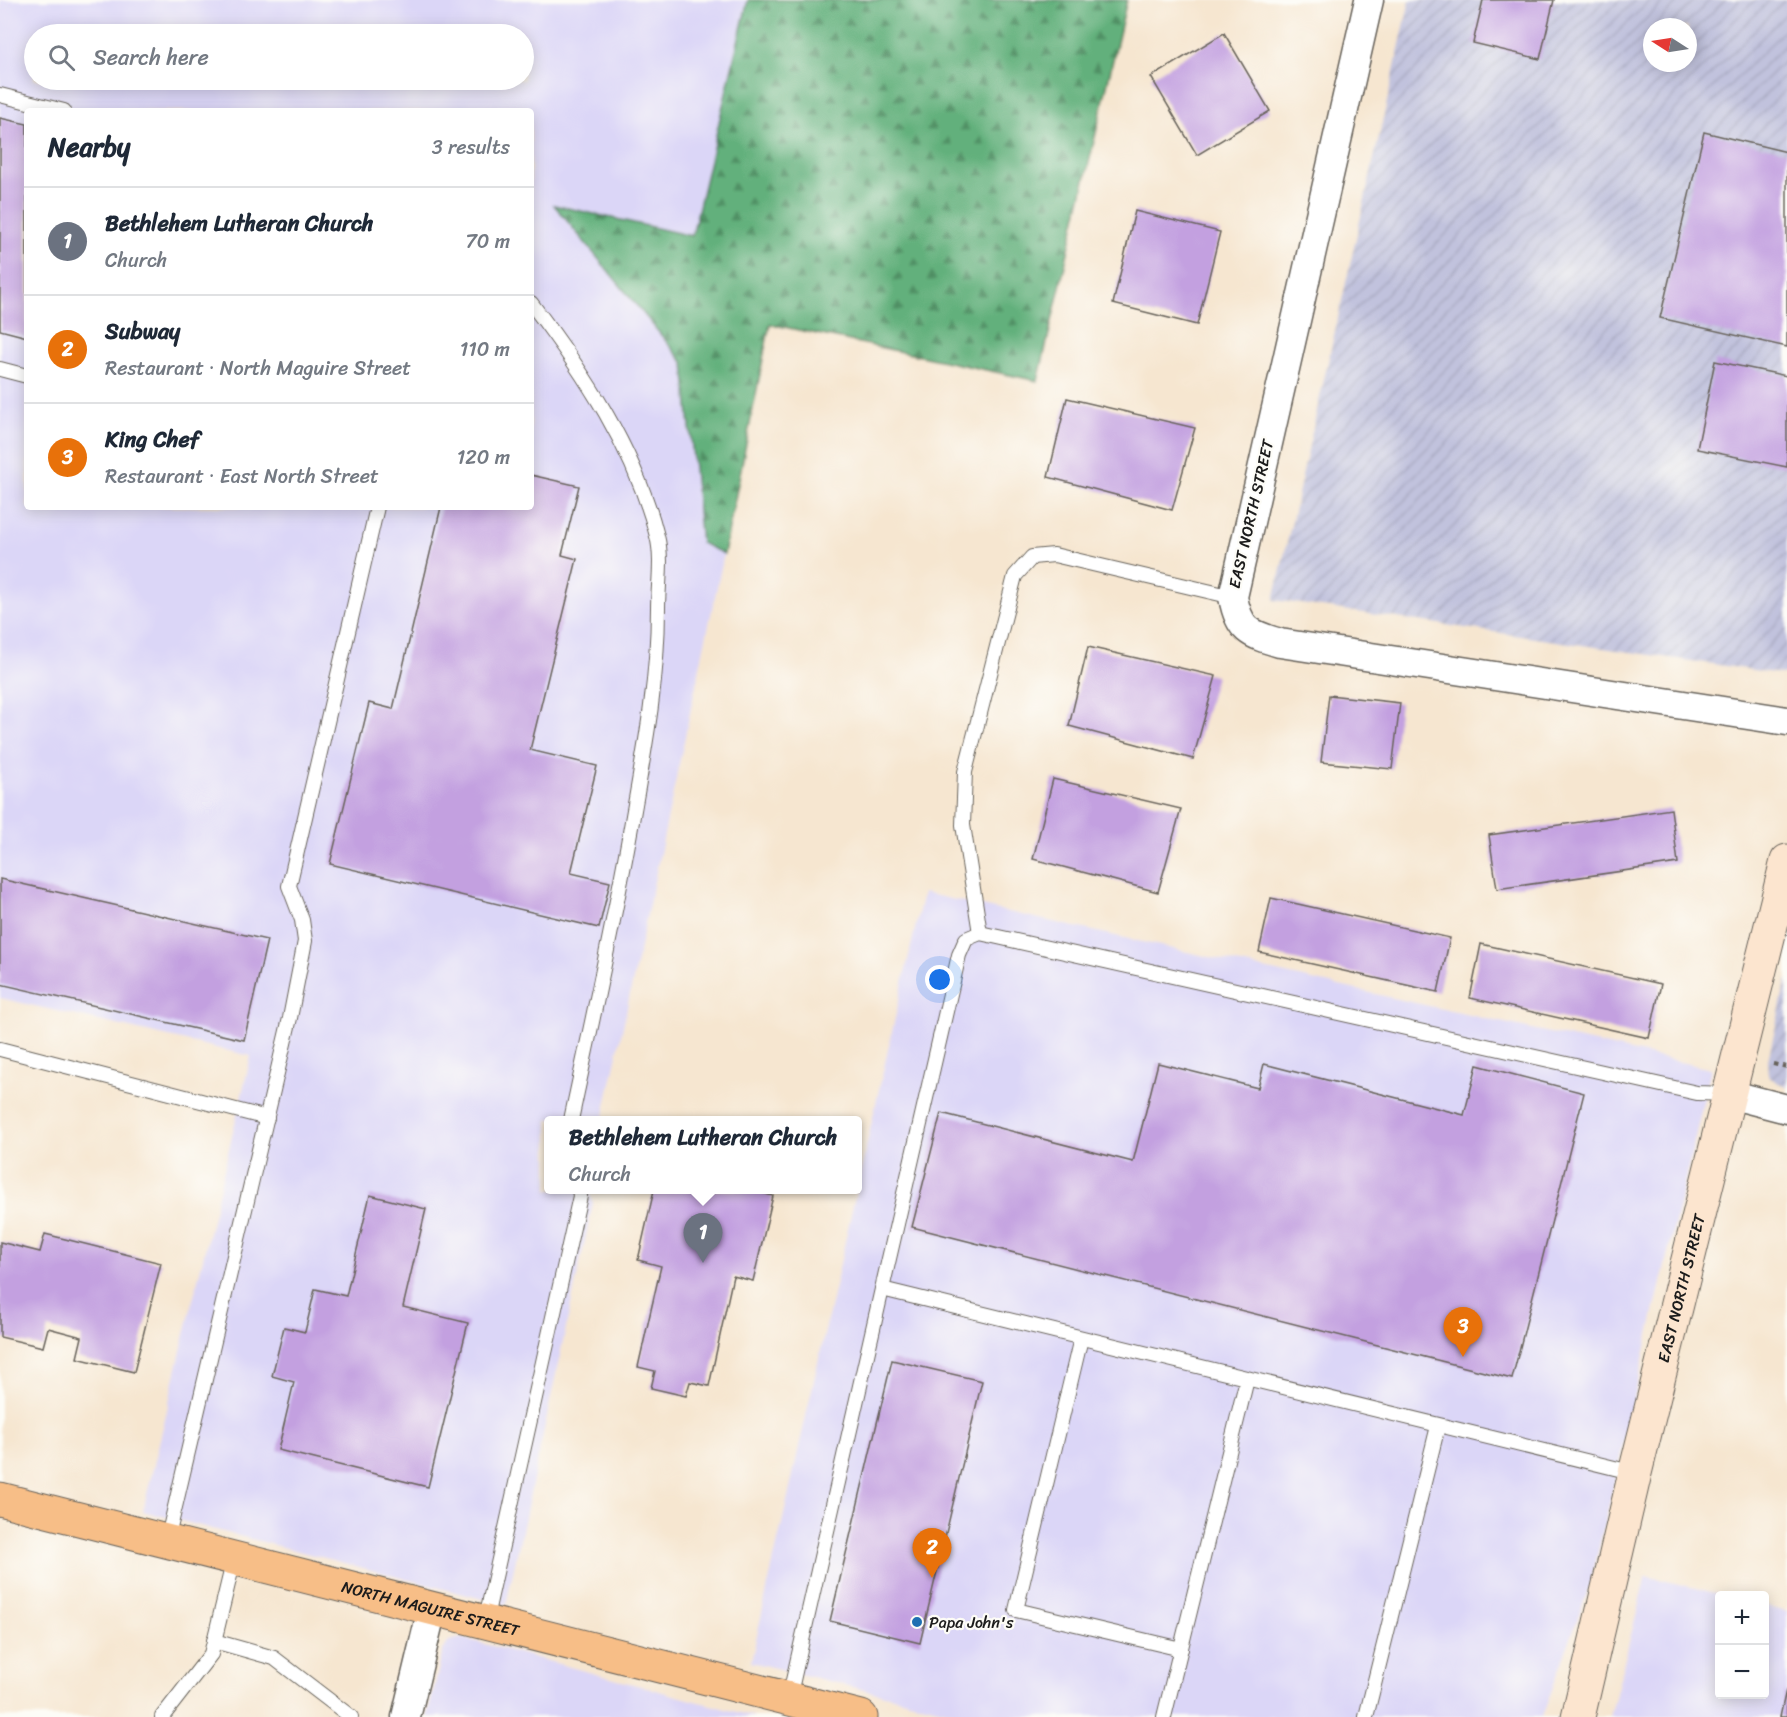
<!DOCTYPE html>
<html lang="en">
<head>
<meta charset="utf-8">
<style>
  body { margin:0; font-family:Sriracha,sans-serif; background:#f6f6f7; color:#1f2937 }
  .controls { position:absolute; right:18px; bottom:18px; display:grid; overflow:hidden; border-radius:6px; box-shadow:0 3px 15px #0003 }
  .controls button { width:54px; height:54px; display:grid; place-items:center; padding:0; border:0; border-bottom:2px solid #e0e1e3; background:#fff; color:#1f2937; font:30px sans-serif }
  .compass { position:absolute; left:1643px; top:18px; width:54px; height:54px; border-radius:50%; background:#fff; box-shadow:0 3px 15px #0003; rotate:282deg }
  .you { position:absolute; left:940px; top:980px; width:21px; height:21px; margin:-15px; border:4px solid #fff; border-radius:50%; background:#1a73e8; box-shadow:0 0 0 9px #1a73e833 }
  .badge { display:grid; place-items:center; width:39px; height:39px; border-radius:50%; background:#0f766e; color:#fff; font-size:20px; font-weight:700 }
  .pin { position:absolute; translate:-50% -50px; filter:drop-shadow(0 2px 3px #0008) }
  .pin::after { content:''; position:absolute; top:32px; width:21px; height:18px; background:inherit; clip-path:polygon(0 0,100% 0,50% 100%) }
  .popup { position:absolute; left:544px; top:1116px; width:318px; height:78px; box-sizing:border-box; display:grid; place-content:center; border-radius:6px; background:#fff; filter:drop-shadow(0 2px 4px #0005); font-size:20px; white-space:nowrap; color:#747a83 }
  .popup b { font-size:22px; color:#1f2937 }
  .popup::after { content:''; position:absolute; left:50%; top:100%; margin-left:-12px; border:12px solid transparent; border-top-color:#fff }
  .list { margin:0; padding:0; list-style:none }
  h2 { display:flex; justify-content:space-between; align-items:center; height:78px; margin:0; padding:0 24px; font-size:26px }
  h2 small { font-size:20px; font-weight:400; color:#747a83 }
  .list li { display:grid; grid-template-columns:39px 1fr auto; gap:18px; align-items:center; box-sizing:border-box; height:108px; padding:0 24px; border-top:2px solid #e0e1e3 }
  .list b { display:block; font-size:22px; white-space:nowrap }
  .list p { margin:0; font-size:20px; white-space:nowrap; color:#747a83 }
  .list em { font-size:20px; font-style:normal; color:#747a83 }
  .icon { flex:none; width:33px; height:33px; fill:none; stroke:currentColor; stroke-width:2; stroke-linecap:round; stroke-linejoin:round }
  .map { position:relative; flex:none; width:1787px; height:1717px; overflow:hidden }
  .search { position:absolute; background:#fff; box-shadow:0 3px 15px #0003; left:24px; top:24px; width:510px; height:66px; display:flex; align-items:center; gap:15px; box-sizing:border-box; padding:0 21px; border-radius:33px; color:#747a83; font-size:22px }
  .panel { position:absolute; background:#fff; box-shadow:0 3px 15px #0003; left:24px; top:108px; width:510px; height:402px; border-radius:6px }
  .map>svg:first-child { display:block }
</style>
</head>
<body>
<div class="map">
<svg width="1787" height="1717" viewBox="0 0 1787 1717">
  <defs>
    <pattern id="industrial-furrows" width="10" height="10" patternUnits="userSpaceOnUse" patternTransform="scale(1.5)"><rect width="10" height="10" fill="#c1c2dd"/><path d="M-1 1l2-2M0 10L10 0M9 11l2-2" fill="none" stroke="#a5a6bd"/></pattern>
    <pattern id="forest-firs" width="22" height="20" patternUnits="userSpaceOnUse" patternTransform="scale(1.5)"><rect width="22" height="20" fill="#62b07b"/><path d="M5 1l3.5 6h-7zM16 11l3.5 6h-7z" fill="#508e64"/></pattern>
  </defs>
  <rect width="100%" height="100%" fill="#fdfcf7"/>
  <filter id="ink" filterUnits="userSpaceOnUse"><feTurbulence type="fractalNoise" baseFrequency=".0167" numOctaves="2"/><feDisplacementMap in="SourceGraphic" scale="12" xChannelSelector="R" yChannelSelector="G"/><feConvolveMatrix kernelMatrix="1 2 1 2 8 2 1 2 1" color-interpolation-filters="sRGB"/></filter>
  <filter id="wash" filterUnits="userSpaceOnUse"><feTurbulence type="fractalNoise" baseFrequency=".008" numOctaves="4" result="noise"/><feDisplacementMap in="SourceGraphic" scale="24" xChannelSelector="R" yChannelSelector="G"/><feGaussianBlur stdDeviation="1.35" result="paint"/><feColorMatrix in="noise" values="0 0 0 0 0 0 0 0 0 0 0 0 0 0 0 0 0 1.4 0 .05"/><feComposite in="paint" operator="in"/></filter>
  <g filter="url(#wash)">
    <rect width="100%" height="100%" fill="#f6e6d0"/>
    <g fill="#dbd6f7" fill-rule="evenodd">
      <path d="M 0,0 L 748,0 L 692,236 L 555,206 L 684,362 L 701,543 L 724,554 L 603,1120 L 548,1120 L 548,1190 L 589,1190 L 593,1203 L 506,1605 L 143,1511 L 251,1056 L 0,998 ZM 34,34 L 524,34 L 524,80 L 34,80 ZM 27,111 L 531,111 L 531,507 L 27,507 Z"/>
      <polygon points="923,893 1711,1069 1591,1582 1542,1717 974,1717 751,1662"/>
      <polygon points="1646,1576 1723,1595 1720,1596 1720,1694 1764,1694 1765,1606 1787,1612 1787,1717 1610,1717"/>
      <polygon points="462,1638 755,1717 427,1717 443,1651 449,1641"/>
    </g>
    <g fill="url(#industrial-furrows)" fill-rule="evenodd">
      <path d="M 1410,0 L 1787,0 L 1787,675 L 1274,600 ZM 1652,27 L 1688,27 L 1688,63 L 1652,63 Z"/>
      <polygon points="1787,978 1787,1088 1769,1077 1768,1060"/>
    </g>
    <polygon fill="url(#forest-firs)" stroke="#3f664c" stroke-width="1.5" points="748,0 1127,0 1038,381 770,324 724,554 701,543 684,363 554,205 692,236"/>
    <g id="blocks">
      <g fill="#c3a0e0">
        <polygon points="1483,0 1554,0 1540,59 1473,43"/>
        <polygon points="1224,33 1270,111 1197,155 1151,77"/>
        <polygon points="0,118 27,124 27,337 0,330"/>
        <polygon points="1704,132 1787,152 1787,347 1660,318"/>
        <polygon points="1135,211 1220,232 1197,325 1113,304"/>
        <polygon points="1715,361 1787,376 1787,467 1697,449"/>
        <polygon points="1067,398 1195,428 1172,510 1048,477"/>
        <polygon points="531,475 579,486 562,555 577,559 530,750 597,766 571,873 610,882 599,928 330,864 369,703 393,709 441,507 531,507"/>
        <polygon points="1088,647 1216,676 1193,759 1069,726"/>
        <polygon points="1329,695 1400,703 1392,769 1321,762"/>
        <polygon points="1053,779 1181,809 1158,892 1033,859"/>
        <polygon points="1671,809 1678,863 1497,889 1489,835"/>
        <polygon points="0,879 267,940 244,1040 0,984"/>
        <polygon points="1271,898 1450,938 1438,992 1259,952"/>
        <polygon points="1481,944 1661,984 1649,1038 1470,998"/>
        <polygon points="1158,1063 1258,1088 1264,1064 1464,1115 1477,1065 1584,1093 1512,1379 912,1227 941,1113 1133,1162"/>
        <polygon points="654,1190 763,1190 762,1193 773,1196 753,1281 733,1276 709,1386 690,1382 686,1396 651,1388 655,1371 638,1367 661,1266 638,1260"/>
        <polygon points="370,1195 426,1209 403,1307 468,1323 428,1487 278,1450 294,1382 272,1376 284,1327 305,1332 315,1289 346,1296"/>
        <polygon points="45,1234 161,1263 134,1372 77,1358 82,1337 48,1328 43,1347 0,1337 0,1242 40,1252"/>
        <polygon points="892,1360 982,1381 920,1643 830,1621"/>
        <polygon points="1786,1690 1787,1717 1780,1717"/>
      </g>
    </g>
  </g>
  <g filter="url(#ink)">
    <use href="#blocks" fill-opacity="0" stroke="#68635b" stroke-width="1.5"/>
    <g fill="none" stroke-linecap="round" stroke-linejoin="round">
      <g stroke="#68635b" stroke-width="16">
        <g id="lane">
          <polyline points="0,95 64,111"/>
          <path d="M 531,303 C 584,373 635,449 657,536 C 663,558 658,586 658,608 C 658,677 646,743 634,810 C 616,914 593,1017 571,1120"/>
          <polyline points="0,369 27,376"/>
          <polyline points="980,933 963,825 965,772 1015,576 1032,557 1054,555 1233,597"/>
          <polyline points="0,1049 267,1118"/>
          <polyline points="882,1289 959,955 966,939 980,933 1697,1093 1729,1094"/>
          <polyline points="1081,1338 1016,1610 1181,1649"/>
          <polyline points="167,1541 290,1018 305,941 302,920 289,886 377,507"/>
          <polyline points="485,1622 580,1196 579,1190"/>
          <polyline points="214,1641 274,1658 351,1717"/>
          <polyline points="789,1698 882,1289 1635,1473"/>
          <polyline points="162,1717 211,1654 234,1559"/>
          <polyline points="1164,1717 1247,1379"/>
          <polyline points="1366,1717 1438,1426"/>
        </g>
      </g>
      <g stroke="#68635b" stroke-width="31">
        <g id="street">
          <path d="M 1369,0 L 1233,597 C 1239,630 1249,634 1280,643 L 1787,721"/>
          <polyline points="1729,1094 1787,1109"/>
          <polyline points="406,1717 432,1609"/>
        </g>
      </g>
      <g stroke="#68635b" stroke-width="35">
        <g id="secondary">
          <path id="s1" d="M 1578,1717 L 1635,1473 L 1787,861"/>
        </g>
      </g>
      <g stroke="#68635b" stroke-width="35">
        <g id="primary">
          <path id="s2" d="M 0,1499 L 861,1717"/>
        </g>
      </g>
      <polyline stroke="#68635b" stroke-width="4" stroke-dasharray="4.5 4.5" stroke-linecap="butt" points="1773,1064 1787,1067"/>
      <use href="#lane" stroke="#fff" stroke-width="14"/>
      <use href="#street" stroke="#fff" stroke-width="28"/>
      <use href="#secondary" stroke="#fce5cf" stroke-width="33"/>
      <use href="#primary" stroke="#f7be87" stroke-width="33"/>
    </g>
  </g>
  <circle fill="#1f6fb2" stroke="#fdfcf7" stroke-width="2" cx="917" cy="1622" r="6"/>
  <g text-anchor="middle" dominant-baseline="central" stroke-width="4.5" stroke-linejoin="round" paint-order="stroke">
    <g font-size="16" fill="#1c1c1c" stroke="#fdfcf7">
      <text transform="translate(1251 514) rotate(-77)">EAST NORTH STREET</text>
      <text stroke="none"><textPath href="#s1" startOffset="441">EAST NORTH STREET</textPath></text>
      <text stroke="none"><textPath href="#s2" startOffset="444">NORTH MAGUIRE STREET</textPath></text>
    </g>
    <g font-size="16" fill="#1c1c1c" stroke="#fdfcf7" text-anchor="start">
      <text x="929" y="1622">Papa John's</text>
    </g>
  </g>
</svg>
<div class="controls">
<button>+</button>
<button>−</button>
</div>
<svg class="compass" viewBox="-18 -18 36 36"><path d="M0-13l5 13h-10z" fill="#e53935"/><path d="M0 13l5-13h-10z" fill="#747a83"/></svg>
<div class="you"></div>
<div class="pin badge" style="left:703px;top:1263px;background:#6b7280">1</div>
<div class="popup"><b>Bethlehem Lutheran Church</b>Church</div>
<div class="pin badge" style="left:932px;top:1578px;background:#e8710a">2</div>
<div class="pin badge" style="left:1463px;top:1357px;background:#e8710a">3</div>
<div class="search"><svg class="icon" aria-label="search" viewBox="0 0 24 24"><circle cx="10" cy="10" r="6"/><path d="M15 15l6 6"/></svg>Search here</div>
<section class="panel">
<h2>Nearby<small>3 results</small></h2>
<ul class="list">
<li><span class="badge" style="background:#6b7280">1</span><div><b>Bethlehem Lutheran Church</b><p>Church</p></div><em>70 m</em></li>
<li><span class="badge" style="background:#e8710a">2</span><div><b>Subway</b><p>Restaurant · North Maguire Street</p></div><em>110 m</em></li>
<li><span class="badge" style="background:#e8710a">3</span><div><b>King Chef</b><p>Restaurant · East North Street</p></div><em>120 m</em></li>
</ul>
</section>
</div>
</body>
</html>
